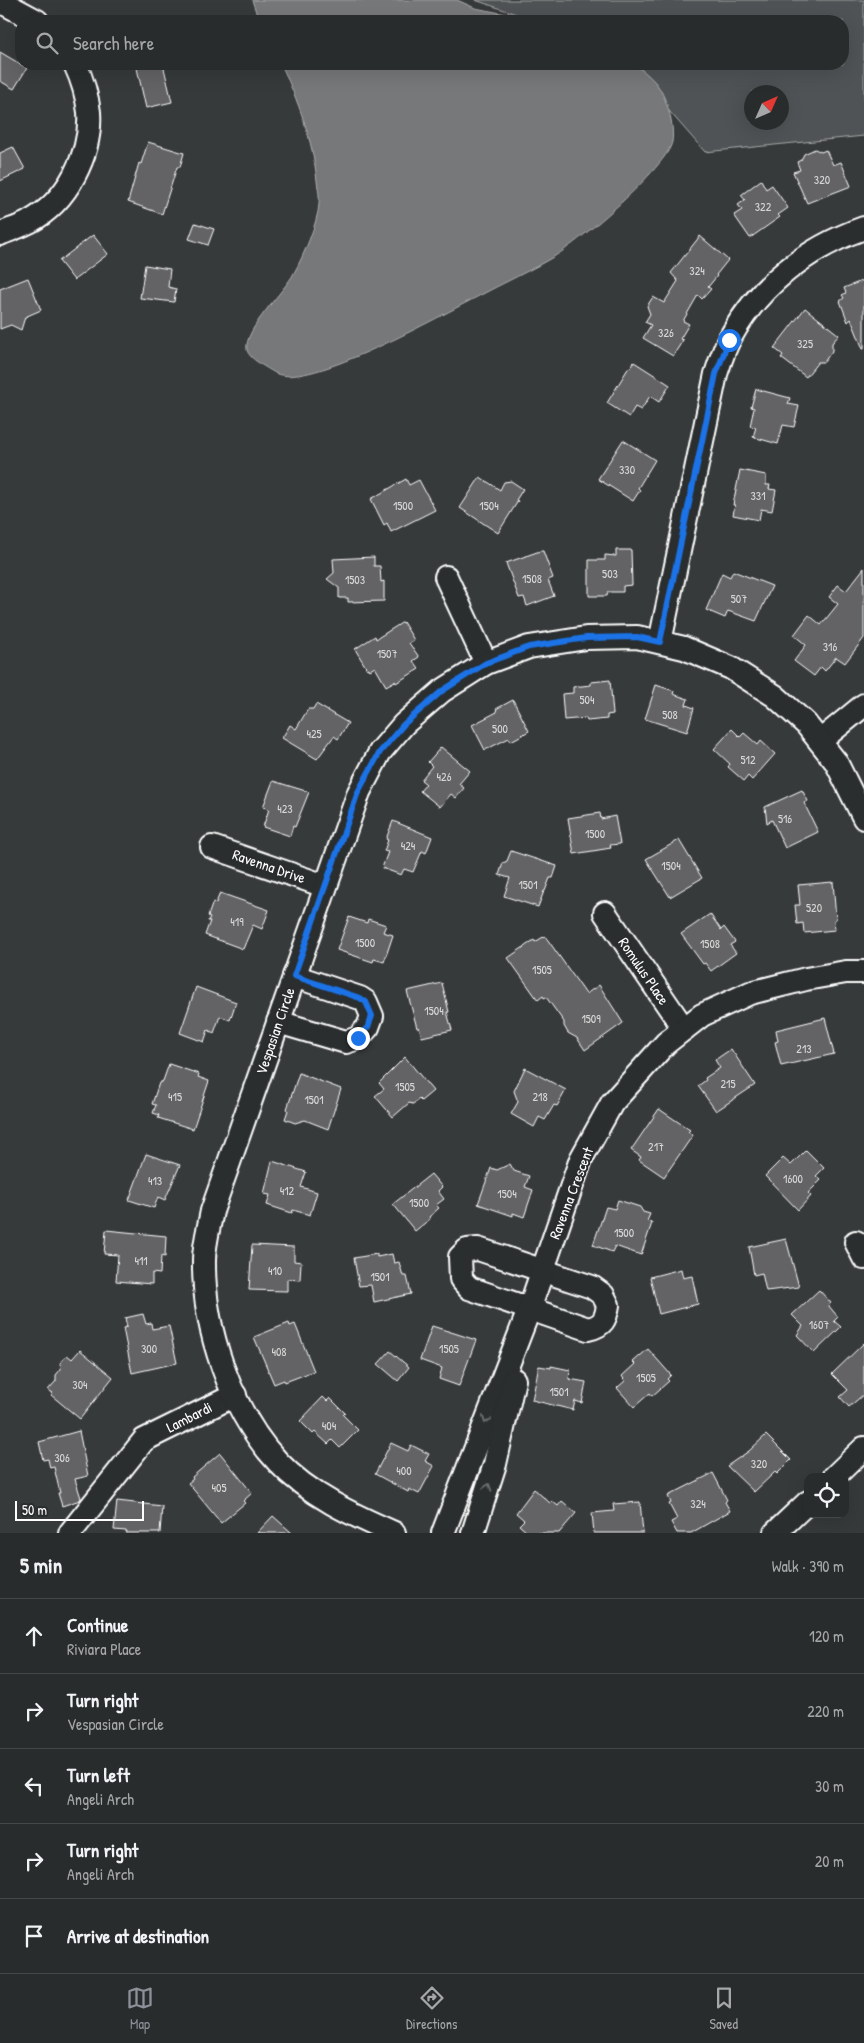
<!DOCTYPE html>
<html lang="en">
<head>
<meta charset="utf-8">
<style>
  body { margin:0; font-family:"Patrick Hand",sans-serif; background:#353838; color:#f1f3f6 }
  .controls { position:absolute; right:15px; bottom:15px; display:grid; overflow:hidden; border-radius:10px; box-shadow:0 5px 20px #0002 }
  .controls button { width:45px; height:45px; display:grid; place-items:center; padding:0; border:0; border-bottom:1px solid #454848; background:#292c2c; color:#f1f3f6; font:25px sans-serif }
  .compass { position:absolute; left:744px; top:85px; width:45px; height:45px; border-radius:50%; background:#292c2c; box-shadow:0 5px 20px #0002; rotate:45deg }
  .scale { position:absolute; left:15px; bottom:12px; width:129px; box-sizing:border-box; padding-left:5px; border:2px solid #fff; border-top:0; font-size:14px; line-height:18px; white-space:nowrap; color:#fff; -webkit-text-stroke:4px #2a2d2e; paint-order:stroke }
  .stop { position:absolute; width:15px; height:15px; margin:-11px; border:4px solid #1a73e8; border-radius:50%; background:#fff }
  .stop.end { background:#1a73e8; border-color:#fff; box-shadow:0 1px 5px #0008 }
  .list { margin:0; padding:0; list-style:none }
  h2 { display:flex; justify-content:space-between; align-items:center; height:65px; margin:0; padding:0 20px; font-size:21px }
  h2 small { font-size:16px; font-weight:400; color:#a5a7a9 }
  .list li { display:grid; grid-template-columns:32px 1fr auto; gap:15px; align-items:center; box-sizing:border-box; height:75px; padding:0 20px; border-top:1px solid #454848 }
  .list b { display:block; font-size:19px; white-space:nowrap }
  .list p { margin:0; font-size:16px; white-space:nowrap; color:#a5a7a9 }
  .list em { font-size:16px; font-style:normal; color:#a5a7a9 }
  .icon { flex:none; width:28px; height:28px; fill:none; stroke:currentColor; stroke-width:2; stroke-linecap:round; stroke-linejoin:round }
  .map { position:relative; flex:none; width:864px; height:1533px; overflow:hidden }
  .search { position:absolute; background:#292c2c; box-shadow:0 5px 20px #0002; left:15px; right:15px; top:15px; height:55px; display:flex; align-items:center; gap:12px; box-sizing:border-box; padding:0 18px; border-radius:20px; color:#a5a7a9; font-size:19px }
  .sheet { height:440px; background:#292c2c }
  nav { display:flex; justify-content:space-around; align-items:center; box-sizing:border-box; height:70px; border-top:1px solid #454848; background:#292c2c; font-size:14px; color:#a5a7a9 }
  nav a { display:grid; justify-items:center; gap:2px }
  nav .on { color:#8c9099 }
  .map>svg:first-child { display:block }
</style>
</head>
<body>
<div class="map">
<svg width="864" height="1533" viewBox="0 0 864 1533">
  <rect width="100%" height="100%" fill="#373a3b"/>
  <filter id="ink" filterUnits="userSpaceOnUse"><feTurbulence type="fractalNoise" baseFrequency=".02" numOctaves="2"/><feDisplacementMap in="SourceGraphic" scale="10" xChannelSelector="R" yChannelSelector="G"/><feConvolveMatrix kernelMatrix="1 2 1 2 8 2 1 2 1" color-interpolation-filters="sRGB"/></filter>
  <g filter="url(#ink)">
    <path fill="#505354" stroke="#a8a9aa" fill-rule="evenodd" d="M 475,0 L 864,0 L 864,136 L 705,152 L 628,64 L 843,64 L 843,21 L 537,21 ZM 752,92 L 782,92 L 782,122 L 752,122 Z"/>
    <g fill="#767879" stroke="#adaeaf">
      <polygon points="252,0 457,0 475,8 542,21 259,21"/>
      <path d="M 281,64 L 634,64 C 641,69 649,75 655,82 C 666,95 675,125 672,142 C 667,167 579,242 555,256 C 530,271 503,283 477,297 C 443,314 308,391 275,373 C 267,368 249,359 247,350 C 243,330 285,291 294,273 C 303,257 318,222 319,204 C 320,197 318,189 317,181 C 313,140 298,101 281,64 Z"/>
    </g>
    <g fill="#636465" stroke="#fff">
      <polygon points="0,52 27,68 14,89 0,81"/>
      <polygon points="136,64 163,64 172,102 146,108"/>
      <polygon points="148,142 184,153 180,167 177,167 162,214 128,202 139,163 141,164"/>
      <polygon points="13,147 25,169 0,181 0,153"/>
      <polygon points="815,149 821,152 826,150 833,165 841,162 851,186 807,203 793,172 800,170 797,162 801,160 804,154"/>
      <polygon points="761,180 766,189 772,185 788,208 778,215 780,217 750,238 734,215 742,210 738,205 745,200 741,195"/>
      <polygon points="195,223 214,229 208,245 189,239"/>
      <polygon points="93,235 108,254 74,280 59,261"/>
      <polygon points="700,236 728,260 716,275 717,276 708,287 711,289 702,299 698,295 683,321 689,324 680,339 683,340 673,356 643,338 651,325 645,322 650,314 647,306 653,297 664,303 678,281 671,273"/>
      <polygon points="145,265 170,269 168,287 176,289 174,302 140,298"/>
      <polygon points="28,278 41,310 25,317 21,330 11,325 0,329 0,289"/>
      <polygon points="864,280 864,349 863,349 851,319 848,322 840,301 844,298 842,295 846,293 844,288"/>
      <polygon points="805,308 839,335 832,343 832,351 824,362 818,362 806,377 781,358 783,355 774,348"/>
      <polygon points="634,362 670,385 659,402 650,396 641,410 635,407 629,417 607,403 629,367 630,368"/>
      <polygon points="756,389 790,398 788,404 799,406 794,427 783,425 778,444 753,437 756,427 750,426 754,408 751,407"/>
      <polygon points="623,440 655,460 638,488 640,490 633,501 598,479"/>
      <polygon points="740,470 766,475 766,485 770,485 769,489 776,490 772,511 761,509 759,520 733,515 735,505 733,505"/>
      <polygon points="480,477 500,490 504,482 511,481 523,489 516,500 518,501 498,533 460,508"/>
      <polygon points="406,479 409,485 419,480 435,510 391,532 387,523 384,525 371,499"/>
      <polygon points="616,550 631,550 632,585 623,586 623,592 608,592 607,596 589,596 589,560 605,560 605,555 616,556"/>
      <polygon points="540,551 543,551 553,578 548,580 554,596 527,606 524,597 519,598 506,563"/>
      <polygon points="374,557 374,566 380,566 381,582 384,581 384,601 348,602 348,598 339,598 339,588 327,579 334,573 333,559"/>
      <polygon points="864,568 864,638 845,663 836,657 825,671 821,667 814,676 794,661 806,645 794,635 809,615 821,625 838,604 829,597 838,585 846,591"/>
      <polygon points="733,571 772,586 756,621 728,611 725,618 706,610 722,573 730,577"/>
      <polygon points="403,622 414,640 409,643 419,657 413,661 419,669 396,683 395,681 386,686 375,667 370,670 369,668 367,669 355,649 375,636 376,639"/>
      <polygon points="610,680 613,714 607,715 607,719 587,721 586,718 564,720 562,694 573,693 573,687 591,685 591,682"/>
      <polygon points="656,685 674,691 673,694 688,699 686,705 694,708 687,732 645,719"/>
      <polygon points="513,700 529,731 511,741 509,738 485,750 472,725 497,712 496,709"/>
      <polygon points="316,704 348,723 338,739 334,736 317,759 282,738 290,725 296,729 308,709 313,709"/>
      <polygon points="732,729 740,737 744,733 758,745 761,741 775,754 752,780 748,776 744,781 728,767 730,764 714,749"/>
      <polygon points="441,747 470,771 459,784 464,788 456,798 451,794 440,807 420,791 426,784 421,780 432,766 428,762"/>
      <polygon points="273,781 309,792 295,827 293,826 290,836 263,827 269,809 263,807"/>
      <polygon points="802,790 808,801 804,803 818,832 785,848 772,820 767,823 765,807"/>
      <polygon points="600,813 601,819 615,816 620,844 610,845 611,848 574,854 568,818"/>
      <polygon points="393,821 432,837 426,853 422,851 413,872 404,869 401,875 382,868 388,852 384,851 388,840 386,839"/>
      <polygon points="679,840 702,878 670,897 646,859"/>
      <polygon points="511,851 557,866 553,878 550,878 545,891 544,891 538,907 504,896 510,878 499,875 503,863 507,861"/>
      <polygon points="833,882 836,919 834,920 835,930 804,933 803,923 797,924 795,905 800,905 798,885"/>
      <polygon points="220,893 269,910 262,929 253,925 243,949 205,935 210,921 208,921 210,917 208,916 213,902 216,903"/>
      <polygon points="710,914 721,930 724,927 735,942 730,945 736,953 711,971 705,963 703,964 681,934"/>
      <polygon points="349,917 367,923 368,919 386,925 383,932 393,935 384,962 374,959 373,962 337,950"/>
      <polygon points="545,936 586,994 599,985 623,1023 585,1050 577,1038 568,1033 564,1026 564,1022 546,997 544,998 543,996 538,1000 508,958 534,940 535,942"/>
      <polygon points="442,983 449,1012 447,1012 452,1030 422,1037 419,1027 417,1028 407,991"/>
      <polygon points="196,987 236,1002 230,1020 220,1016 214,1033 208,1030 204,1042 180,1033"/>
      <polygon points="825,1018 834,1054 781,1066 775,1042 778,1041 776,1030"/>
      <polygon points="731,1049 755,1085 716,1111 698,1086 706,1080 705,1078 720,1068 715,1060"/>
      <polygon points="405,1057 433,1091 421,1101 419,1099 413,1104 409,1103 393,1117 375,1096 384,1089 379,1083"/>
      <polygon points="169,1064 199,1074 198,1077 209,1081 193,1129 158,1118 159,1115 153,1113 156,1105 152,1104 159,1083 163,1081"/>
      <polygon points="525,1068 566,1090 557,1106 554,1105 545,1120 539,1117 534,1127 511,1114 518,1102 514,1091"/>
      <polygon points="299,1073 341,1089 328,1129 305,1120 295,1123 285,1119 288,1110 287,1109"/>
      <polygon points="659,1109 690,1130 688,1132 693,1135 664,1177 639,1160 641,1157 631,1150"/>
      <polygon points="806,1150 824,1168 816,1176 821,1180 808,1193 811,1196 798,1210 765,1176 783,1158 791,1165"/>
      <polygon points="146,1154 180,1165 165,1200 158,1197 154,1208 129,1200"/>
      <polygon points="272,1161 306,1172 301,1187 317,1192 310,1215 293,1210 292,1213 267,1205 270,1195 264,1194"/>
      <polygon points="510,1164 514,1171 529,1176 525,1187 533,1190 524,1217 513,1213 513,1216 478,1204 491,1168 497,1170"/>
      <polygon points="431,1174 442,1187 438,1191 444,1199 436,1205 439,1208 429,1217 430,1219 415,1231 393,1204"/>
      <polygon points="618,1200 640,1207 643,1212 650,1214 647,1221 652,1223 641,1255 615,1246 612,1252 593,1245 606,1207 615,1209"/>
      <polygon points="106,1230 166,1236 165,1257 161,1256 160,1274 152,1273 152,1284 116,1281 118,1255 104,1254"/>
      <polygon points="786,1239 799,1287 766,1291 762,1273 754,1275 749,1247"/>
      <polygon points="252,1245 294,1247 294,1261 301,1262 300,1280 287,1279 287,1291 249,1290"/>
      <polygon points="377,1254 377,1257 392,1254 394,1263 399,1262 403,1276 407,1276 411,1294 374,1302 371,1285 359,1286 354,1258"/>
      <polygon points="681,1269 683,1278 692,1276 698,1304 659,1314 650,1277"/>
      <polygon points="819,1290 831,1303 828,1305 838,1317 834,1321 841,1327 814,1353 797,1335 803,1326 792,1315"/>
      <polygon points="143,1314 146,1324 151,1323 152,1329 169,1326 177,1363 132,1373 123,1328 127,1327 125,1318"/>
      <polygon points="289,1323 290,1326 295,1324 314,1371 285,1382 284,1380 274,1384 254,1337"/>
      <polygon points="432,1326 476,1340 459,1386 439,1379 442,1368 420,1360"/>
      <polygon points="864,1343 864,1394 849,1407 840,1397 848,1390 832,1374"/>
      <polygon points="648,1349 671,1375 667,1379 669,1381 652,1396 650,1393 634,1407 617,1388 625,1381 622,1376 635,1364 633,1362"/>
      <polygon points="80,1350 113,1377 80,1419 51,1395 53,1393 48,1390 56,1381 56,1375 61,1369 60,1363 67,1355 72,1359"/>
      <polygon points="390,1351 409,1367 398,1381 378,1364"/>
      <polygon points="539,1366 551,1368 551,1366 570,1370 569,1379 586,1382 582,1403 575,1401 573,1410 532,1400"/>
      <polygon points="323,1397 327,1401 330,1398 345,1413 343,1415 358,1430 340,1448 332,1440 328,1444 315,1432 313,1434 300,1421"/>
      <polygon points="79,1431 88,1476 75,1479 81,1498 80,1500 62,1506 58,1493 60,1493 54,1467 50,1468 48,1459 43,1460 39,1442"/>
      <polygon points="766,1435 791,1460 777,1474 775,1472 754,1492 727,1466 749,1451"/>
      <polygon points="391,1443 408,1451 411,1445 429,1454 425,1461 434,1466 419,1494 409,1489 408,1492 375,1474"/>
      <polygon points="220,1453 252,1493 243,1501 245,1503 221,1523 188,1483 193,1479 192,1477"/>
      <polygon points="713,1473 727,1500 725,1502 730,1511 691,1533 677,1533 671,1522 677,1519 669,1504 671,1503 668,1496"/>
      <polygon points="534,1489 550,1503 552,1501 558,1506 562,1501 576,1513 559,1533 528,1533 519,1525 524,1520 516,1513"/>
      <polygon points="117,1501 162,1506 160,1533 126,1533 126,1531 114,1530"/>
      <polygon points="640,1502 643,1533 594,1533 592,1513 614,1511 613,1504"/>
      <polygon points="273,1516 292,1533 257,1533"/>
    </g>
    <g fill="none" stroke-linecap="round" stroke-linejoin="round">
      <g stroke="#fff" stroke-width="26">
        <g id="minor">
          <polyline points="0,1 37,21"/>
          <path d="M 0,234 C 9,230 20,227 29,222 C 67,202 92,154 89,112 C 87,95 82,79 75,64"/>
          <polyline points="446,577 486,663"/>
          <path d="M 660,642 L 716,374 C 720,362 724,349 730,338 C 759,285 807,248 864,228"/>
          <polyline points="820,741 864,705"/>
          <polyline points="212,847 325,886"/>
          <polyline points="605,913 684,1029"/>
          <polyline points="278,1022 346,1042 358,1038 368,1027 372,1016 366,1002 360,998 294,976"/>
          <polyline points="856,1242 864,1258"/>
          <path d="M 478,1249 L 592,1287 L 603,1295 L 608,1305 C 606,1319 603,1326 588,1329 L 469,1288 L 461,1279 L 460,1257 L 467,1250 Z"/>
          <polyline points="834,1477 864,1448"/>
          <polyline points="70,1533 144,1440 235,1395"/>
          <path d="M 394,1533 C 353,1515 309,1495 278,1462 C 231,1412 203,1328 204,1260 C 204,1244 209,1227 212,1211 L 359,792 L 380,752 L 404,724 L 442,691 L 486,663 L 529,647 L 586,638 L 637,637 L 684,648 L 731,668 L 775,696 L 806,724 L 836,762 L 864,818"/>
          <polyline points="443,1533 529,1310 581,1159 612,1103 666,1043 702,1015 750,993 806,979 846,972 864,972"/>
          <polyline points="473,1533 495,1464 514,1380"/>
          <polyline points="775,1533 808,1502"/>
        </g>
      </g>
      <use href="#minor" stroke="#2a2d2e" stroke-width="22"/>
    </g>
    <defs><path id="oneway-chevron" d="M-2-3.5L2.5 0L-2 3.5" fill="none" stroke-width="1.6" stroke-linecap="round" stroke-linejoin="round" transform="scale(1.25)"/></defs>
    <g stroke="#6a6c6d">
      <use href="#oneway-chevron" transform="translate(486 1420) rotate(111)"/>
      <use href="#oneway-chevron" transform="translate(488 1487) rotate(-72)"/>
    </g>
  </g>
  <g fill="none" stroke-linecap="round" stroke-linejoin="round" filter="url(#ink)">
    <polyline stroke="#1a73e8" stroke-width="6" points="358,1038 368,1027 372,1016 366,1002 360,998 294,976 358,792 380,752 404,724 442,691 486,663 529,647 586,638 637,637 660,642 716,374 729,340"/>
  </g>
  <g text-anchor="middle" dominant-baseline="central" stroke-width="4" stroke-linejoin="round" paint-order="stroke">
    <g font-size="12" fill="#d8d8d8">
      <text x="822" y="179">320</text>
      <text x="763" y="206">322</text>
      <text x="697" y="270">324</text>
      <text x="666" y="332">326</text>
      <text x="805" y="343">325</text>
      <text x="627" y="469">330</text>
      <text x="758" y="495">331</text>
      <text x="403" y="505">1500</text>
      <text x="489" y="505">1504</text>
      <text x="610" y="573">503</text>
      <text x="532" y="578">1508</text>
      <text x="355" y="579">1503</text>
      <text x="739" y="598">507</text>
      <text x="830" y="646">316</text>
      <text x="387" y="653">1507</text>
      <text x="587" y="699">504</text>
      <text x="670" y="714">508</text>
      <text x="500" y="728">500</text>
      <text x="314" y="733">425</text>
      <text x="748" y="759">512</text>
      <text x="444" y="776">426</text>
      <text x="285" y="808">423</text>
      <text x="785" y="818">516</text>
      <text x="595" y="833">1500</text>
      <text x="408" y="845">424</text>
      <text x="671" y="865">1504</text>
      <text x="528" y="884">1501</text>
      <text x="814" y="907">520</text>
      <text x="237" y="921">419</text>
      <text x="365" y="942">1500</text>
      <text x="710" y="943">1508</text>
      <text x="542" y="969">1505</text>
      <text x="434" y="1010">1504</text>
      <text x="591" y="1018">1509</text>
      <text x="804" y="1048">213</text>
      <text x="728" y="1083">215</text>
      <text x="405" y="1086">1505</text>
      <text x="175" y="1096">415</text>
      <text x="540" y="1096">218</text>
      <text x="314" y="1099">1501</text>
      <text x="656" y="1146">217</text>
      <text x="793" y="1178">1600</text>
      <text x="155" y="1180">413</text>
      <text x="287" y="1190">412</text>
      <text x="507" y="1193">1504</text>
      <text x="419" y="1202">1500</text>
      <text x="624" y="1232">1500</text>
      <text x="141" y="1260">411</text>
      <text x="275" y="1270">410</text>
      <text x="380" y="1276">1501</text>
      <text x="819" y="1324">1607</text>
      <text x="149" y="1348">300</text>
      <text x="449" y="1348">1505</text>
      <text x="279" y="1351">408</text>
      <text x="646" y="1377">1505</text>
      <text x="80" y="1384">304</text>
      <text x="559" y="1391">1501</text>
      <text x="329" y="1425">404</text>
      <text x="62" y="1457">306</text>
      <text x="759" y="1463">320</text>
      <text x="404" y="1470">400</text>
      <text x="219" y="1487">405</text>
      <text x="698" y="1503">324</text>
    </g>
    <g font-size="15" fill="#fff" stroke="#2a2d2e">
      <text transform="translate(269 866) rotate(19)">Ravenna Drive</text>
      <text transform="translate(644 971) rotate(56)">Romulus Place</text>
      <text transform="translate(275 1031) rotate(-71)">Vespasian Circle</text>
      <text transform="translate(571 1193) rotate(-69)">Ravenna Crescent</text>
      <text transform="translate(189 1417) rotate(-27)">Lambardi</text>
    </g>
  </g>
</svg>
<div class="controls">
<button><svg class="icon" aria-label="locate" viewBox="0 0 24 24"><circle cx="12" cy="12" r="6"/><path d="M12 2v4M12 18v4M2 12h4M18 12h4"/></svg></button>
</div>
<svg class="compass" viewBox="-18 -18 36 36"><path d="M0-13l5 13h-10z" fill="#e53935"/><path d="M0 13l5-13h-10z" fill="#a5a7a9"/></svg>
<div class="scale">50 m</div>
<div class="stop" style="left:729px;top:340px"></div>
<div class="stop end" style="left:358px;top:1038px"></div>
<div class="search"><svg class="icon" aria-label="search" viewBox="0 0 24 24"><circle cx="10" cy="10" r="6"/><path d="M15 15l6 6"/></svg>Search here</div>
</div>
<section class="sheet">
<h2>5 min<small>Walk · 390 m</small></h2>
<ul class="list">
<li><svg class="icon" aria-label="ahead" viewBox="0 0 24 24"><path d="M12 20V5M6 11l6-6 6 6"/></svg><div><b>Continue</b><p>Riviara Place</p></div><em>120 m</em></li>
<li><svg class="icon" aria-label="right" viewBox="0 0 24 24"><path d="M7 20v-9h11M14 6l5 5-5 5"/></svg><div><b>Turn right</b><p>Vespasian Circle</p></div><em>220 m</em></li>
<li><svg class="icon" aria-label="left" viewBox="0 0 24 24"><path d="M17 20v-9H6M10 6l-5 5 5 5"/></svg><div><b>Turn left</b><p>Angeli Arch</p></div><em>30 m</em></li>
<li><svg class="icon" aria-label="right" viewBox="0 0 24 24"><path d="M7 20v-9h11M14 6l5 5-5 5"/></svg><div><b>Turn right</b><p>Angeli Arch</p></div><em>20 m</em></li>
<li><svg class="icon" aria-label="arrive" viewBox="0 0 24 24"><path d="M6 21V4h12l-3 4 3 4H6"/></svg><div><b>Arrive at destination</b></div></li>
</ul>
</section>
<nav>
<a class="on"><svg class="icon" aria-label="map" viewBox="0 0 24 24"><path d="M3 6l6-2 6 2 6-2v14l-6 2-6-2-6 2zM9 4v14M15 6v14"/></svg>Map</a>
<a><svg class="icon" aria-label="directions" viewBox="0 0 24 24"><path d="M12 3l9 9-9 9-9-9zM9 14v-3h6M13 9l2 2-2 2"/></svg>Directions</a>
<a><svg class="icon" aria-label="saved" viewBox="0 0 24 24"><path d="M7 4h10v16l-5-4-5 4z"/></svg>Saved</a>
</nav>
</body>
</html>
